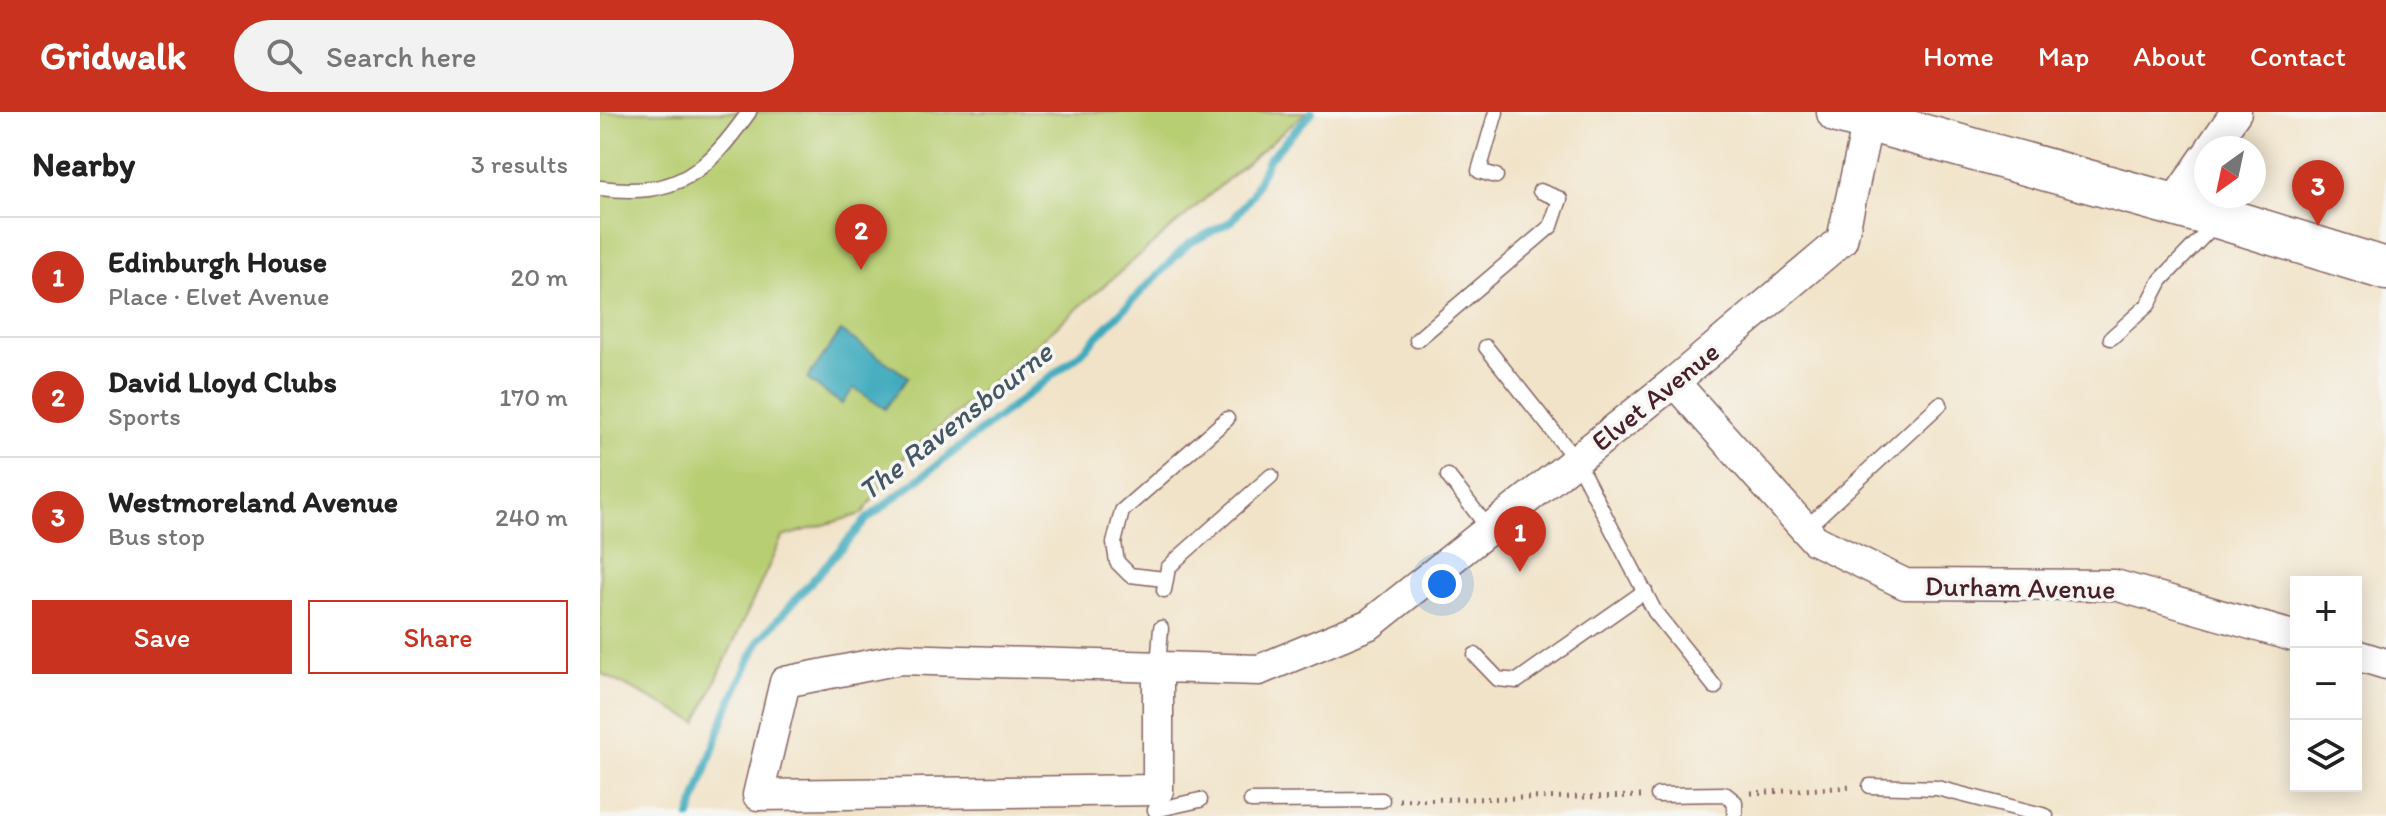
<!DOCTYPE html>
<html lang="en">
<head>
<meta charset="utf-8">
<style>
  body { margin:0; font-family:Itim,sans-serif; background:#f2f2f2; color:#222 }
  .controls { position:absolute; right:24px; bottom:24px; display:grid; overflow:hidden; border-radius:0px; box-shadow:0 4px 20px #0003 }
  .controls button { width:72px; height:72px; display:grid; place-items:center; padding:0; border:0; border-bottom:2px solid #e0e0e0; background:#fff; color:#222; font:40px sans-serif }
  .compass { position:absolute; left:1594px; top:24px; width:72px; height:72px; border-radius:50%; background:#fff; box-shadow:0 4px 20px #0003; rotate:213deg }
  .you { position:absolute; left:842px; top:472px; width:28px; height:28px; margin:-20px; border:6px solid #fff; border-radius:50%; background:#1a73e8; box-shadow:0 0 0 12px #1a73e833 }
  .badge { display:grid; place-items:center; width:52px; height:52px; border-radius:50%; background:#c8321e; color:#fff; font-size:26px; font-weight:700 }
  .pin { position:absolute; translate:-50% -66px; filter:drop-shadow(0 2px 4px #0008) }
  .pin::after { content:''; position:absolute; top:42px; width:28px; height:24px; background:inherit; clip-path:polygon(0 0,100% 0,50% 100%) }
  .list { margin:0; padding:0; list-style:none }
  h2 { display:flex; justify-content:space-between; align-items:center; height:104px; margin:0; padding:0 32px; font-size:34px }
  h2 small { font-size:26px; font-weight:400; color:#767676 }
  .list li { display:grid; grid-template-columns:52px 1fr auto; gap:24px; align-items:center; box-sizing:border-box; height:120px; padding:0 32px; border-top:2px solid #e0e0e0 }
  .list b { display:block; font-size:30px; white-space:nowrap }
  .list p { margin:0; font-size:26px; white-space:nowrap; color:#767676 }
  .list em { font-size:26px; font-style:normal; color:#767676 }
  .actions { display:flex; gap:16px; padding:24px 32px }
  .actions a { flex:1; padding:18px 0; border:2px solid #c8321e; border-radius:0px; text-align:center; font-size:28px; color:#c8321e }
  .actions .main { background:#c8321e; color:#fff }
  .icon { flex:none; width:44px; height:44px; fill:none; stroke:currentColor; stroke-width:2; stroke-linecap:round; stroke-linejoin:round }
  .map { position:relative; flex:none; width:1786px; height:704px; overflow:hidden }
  header { display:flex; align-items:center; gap:48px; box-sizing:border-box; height:112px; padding:0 40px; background:#c8321e; color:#fff }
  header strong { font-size:38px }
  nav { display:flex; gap:44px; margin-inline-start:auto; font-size:28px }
  .search { width:560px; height:72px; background:#f2f2f2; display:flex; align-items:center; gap:20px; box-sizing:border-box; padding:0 28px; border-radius:44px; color:#767676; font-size:30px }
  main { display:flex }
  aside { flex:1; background:#fff }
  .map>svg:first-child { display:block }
</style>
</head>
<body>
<header>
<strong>Gridwalk</strong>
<div class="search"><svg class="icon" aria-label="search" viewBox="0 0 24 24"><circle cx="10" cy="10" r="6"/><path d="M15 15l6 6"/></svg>Search here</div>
<nav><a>Home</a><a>Map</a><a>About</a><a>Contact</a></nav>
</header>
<main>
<aside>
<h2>Nearby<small>3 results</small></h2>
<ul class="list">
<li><span class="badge">1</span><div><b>Edinburgh House</b><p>Place · Elvet Avenue</p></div><em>20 m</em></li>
<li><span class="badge">2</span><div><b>David Lloyd Clubs</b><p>Sports</p></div><em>170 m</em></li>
<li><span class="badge">3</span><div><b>Westmoreland Avenue</b><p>Bus stop</p></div><em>240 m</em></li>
</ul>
<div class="actions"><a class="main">Save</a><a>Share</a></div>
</aside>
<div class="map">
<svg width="1786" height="704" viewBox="0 0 1786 704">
  <rect width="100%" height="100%" fill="#f6f6f2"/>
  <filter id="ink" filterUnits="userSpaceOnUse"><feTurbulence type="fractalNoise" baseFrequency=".0125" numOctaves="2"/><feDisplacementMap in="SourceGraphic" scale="16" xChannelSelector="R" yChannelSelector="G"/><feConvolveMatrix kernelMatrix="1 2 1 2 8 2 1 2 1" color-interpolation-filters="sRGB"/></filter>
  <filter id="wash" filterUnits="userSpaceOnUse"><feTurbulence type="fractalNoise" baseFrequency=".006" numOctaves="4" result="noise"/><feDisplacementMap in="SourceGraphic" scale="32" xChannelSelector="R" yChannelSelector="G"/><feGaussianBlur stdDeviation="1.8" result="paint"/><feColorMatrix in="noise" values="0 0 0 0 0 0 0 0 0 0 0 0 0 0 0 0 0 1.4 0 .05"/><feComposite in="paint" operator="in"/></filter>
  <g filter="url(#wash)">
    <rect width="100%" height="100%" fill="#f1e3c8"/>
    <polygon fill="#b8ce72" stroke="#81764e" stroke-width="2" points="0,0 706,0 299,350 262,402 182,425 97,610 0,561"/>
    <polygon fill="#3eaabd" stroke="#446474" stroke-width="2" points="241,219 308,265 285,297 254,276 242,292 207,267"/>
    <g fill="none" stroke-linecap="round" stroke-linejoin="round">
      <polyline stroke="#3eaabd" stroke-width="8" points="90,704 125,602 158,530 267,407 480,242 588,132 632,109 652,83 668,48 712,0"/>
    </g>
  </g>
  <g filter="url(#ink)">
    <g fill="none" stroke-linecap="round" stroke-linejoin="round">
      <g stroke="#846462" stroke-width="17">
        <g id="lane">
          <polyline points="896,0 879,59 896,64"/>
          <path d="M 0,76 C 78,86 106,60 149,0"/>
          <polyline points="1511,226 1548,193 1561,168 1615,112"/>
          <polyline points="817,228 951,114 960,87 940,79"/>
          <polyline points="886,235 976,348 1055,500 1115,575"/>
          <polyline points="848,364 889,417"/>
          <polyline points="1205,417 1340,292"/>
          <polyline points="564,467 530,463 517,450 514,431 522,399 627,307"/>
          <polyline points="564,478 568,456 577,447 671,364"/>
          <polyline points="875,543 898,567 917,569 1045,479"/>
          <polyline points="558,555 561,516"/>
          <polyline points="1270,674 1337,676 1446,704"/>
          <polyline points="1058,683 1125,682 1135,690 1135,704"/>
          <polyline points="651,689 782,688"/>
          <polyline points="555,698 600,688"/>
        </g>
      </g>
      <g stroke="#846462" stroke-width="33">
        <g id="street">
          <polyline points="1611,36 1636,0"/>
          <polyline points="1572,93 1606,44"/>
          <polyline points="1074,270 1215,428 1305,472 1515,473 1696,525"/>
          <polyline points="1756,543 1786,552"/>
          <polyline points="558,555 558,678 158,683 185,570 300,547 659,558 770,512 1074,270 1242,128 1268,9"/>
        </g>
      </g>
      <g stroke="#846462" stroke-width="45">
        <polyline id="secondary" points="1238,0 1621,106 1786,157"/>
      </g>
      <g stroke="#846462" stroke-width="5" stroke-dasharray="2 6" stroke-linecap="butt">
        <polyline points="1151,681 1253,675"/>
        <polyline points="799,688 1041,684"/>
      </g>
      <use href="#lane" stroke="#fff" stroke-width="14"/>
      <use href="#street" stroke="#fff" stroke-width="30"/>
      <use href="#secondary" stroke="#fff" stroke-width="42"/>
    </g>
  </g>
  <g text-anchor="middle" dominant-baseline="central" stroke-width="7" stroke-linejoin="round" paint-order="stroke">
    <g font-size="28" fill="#4a1f2b" stroke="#f6f6f2">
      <text transform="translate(1055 284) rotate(-39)">Elvet Avenue</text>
      <text transform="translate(1420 475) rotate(1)">Durham Avenue</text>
    </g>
    <g font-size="30" font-style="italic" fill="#455765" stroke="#f6f6f2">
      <text transform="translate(355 309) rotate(-38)">The Ravensbourne</text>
    </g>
  </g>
</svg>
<div class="controls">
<button>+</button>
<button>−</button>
<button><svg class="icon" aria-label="layers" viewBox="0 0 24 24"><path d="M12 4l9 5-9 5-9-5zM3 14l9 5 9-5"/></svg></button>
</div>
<svg class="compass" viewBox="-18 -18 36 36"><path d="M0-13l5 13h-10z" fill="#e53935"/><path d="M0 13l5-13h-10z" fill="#767676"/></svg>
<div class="you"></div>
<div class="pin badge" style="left:920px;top:460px">1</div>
<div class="pin badge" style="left:261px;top:158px">2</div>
<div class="pin badge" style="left:1718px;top:114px">3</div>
</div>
</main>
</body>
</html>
